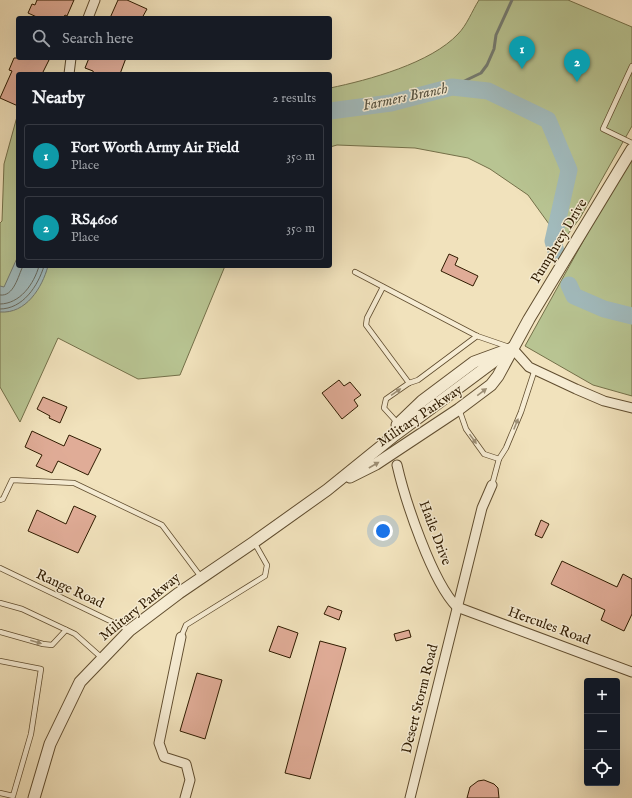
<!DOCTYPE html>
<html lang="en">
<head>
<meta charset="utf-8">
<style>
  body { margin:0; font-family:"IM FELL English",serif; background:#242831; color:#f1f3f6 }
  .controls { position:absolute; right:12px; bottom:12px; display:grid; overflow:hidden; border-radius:4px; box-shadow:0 4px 16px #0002 }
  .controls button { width:36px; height:36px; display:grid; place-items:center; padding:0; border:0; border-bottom:1px solid #363941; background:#171b24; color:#f1f3f6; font:20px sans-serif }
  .you { position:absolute; left:383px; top:531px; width:14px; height:14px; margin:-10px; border:3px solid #fff; border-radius:50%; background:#1a73e8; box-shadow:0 0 0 6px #1a73e833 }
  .badge { display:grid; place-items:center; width:26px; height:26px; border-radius:50%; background:#7c3aed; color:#fff; font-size:13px; font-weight:700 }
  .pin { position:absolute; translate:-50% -33px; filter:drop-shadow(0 1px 2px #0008) }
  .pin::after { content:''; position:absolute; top:21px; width:14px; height:12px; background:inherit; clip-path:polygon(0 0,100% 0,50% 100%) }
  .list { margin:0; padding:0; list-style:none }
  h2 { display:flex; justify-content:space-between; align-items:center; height:52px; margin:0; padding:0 16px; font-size:17px }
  h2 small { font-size:13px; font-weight:400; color:#9ea1a6 }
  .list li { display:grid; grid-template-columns:26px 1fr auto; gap:12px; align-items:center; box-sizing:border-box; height:64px; margin:0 8px 8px; padding:0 8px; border:1px solid #363941; border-radius:4px }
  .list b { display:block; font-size:15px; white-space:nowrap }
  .list p { margin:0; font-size:13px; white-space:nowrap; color:#9ea1a6 }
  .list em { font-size:13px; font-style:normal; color:#9ea1a6 }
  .icon { flex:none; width:22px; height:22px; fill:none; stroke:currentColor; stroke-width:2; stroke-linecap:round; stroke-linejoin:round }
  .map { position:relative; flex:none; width:632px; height:798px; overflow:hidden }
  .search { position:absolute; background:#171b24; box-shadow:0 4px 16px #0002; left:16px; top:16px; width:316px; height:44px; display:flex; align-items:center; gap:10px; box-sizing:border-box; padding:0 14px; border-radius:4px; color:#9ea1a6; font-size:15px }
  .panel { position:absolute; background:#171b24; box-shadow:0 4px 16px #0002; left:16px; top:72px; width:316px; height:196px; border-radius:4px }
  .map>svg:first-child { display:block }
</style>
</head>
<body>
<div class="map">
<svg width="632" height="798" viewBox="0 0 632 798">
  <rect width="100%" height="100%" fill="#f1e2bc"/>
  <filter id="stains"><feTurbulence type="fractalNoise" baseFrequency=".005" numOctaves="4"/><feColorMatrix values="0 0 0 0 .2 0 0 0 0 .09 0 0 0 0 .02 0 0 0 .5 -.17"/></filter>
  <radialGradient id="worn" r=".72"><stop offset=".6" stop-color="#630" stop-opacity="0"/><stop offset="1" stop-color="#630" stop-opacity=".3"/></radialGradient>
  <g fill="#b8c492" stroke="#747049">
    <path d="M 479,0 L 568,0 L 632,27 L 632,126 L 580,218 L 562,242 L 528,195 L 490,169 L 468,158 L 415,148 L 337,145 L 330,147 L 330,88 C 369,80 431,63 458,34 C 467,25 472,11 479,0 Z"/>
    <polygon points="18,113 18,266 225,266 180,375 138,379 58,338 20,422 0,387 0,223 2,221 4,164"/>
    <polygon points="632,153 632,396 593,385 525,346"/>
  </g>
  <path fill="#a1babc" stroke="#737a71" d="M 18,256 L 18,266 L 48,266 C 42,288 26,314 0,312 L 0,286 L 4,287 Z"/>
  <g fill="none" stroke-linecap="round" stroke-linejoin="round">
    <g stroke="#686a5e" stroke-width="1">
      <path d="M 0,295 C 14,297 18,276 23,266"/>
      <path d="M 0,304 C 20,304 34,284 39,266"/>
      <path d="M 0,309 C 23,309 38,286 44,266"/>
    </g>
    <polyline stroke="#737a71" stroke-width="3" points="452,87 481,73 487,65 494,49 496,35 512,0"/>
    <g stroke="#a1babc" stroke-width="17">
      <polyline points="330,111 391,103 452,87 488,91 548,120 569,170 553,241 557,255"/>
      <polyline points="569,285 574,296 604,309 632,316"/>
    </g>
  </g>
  <g fill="#e0ac97" stroke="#2f1b00">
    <polygon points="37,0 74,0 67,16 65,15 63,18 39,18 28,13 32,4 35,5"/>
    <polygon points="118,0 127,0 147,9 142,18 110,18"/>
    <polygon points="14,58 44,58 49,60 42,74 18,74 18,106 0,98 12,71 9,70"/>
    <polygon points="89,58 126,58 120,74 94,74 93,71 85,68"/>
    <polygon points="449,254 458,258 455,265 478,276 473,286 441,271"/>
    <polygon points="339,380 344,386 350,382 361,395 354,400 358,406 342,419 322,393"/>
    <polygon points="43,397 67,407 60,423 49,418 50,416 37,409"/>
    <polygon points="32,431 64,446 69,435 101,449 88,475 58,461 52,473 36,466 42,455 25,447"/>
    <polygon points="74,506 96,516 78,553 28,531 37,510 66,524"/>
    <polygon points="541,520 549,524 542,538 535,535"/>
    <polygon points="562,561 617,587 623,574 632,579 632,614 624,631 601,620 605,610 551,584"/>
    <polygon points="328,606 342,611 339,620 324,614"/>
    <polygon points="278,626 298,633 290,658 269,651"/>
    <polygon points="409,630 411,637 396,641 394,634"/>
    <polygon points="320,641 346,648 310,779 285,773"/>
    <polygon points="197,673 222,680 205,739 180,731"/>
    <polygon points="484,780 494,784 498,788 499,798 467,798 470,787 478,781"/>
  </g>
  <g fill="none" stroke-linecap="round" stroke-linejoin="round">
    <g stroke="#604d2f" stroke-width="6">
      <g id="service">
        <polyline points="632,66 603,129 632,143"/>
        <polyline points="355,272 477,336 509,347"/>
        <polyline points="383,287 367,318 366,325 409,383"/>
        <polyline points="459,409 466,429 484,454 499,459"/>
        <polyline points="397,425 394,419 384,408 386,399 409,383 418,380 477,336"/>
        <polyline points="492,485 499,459 506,448 521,412 535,369"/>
        <polyline points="0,500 3,499 12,480 74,483 162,525 201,577"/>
        <polyline points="0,568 129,630"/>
        <polyline points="0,603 22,609 75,634 102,658"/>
        <polyline points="0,632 43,644 52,645 66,630"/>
        <polyline points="181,637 186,625 265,576 267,565 254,542"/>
        <polyline points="0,661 41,669 31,734 13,796 0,793"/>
      </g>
    </g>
    <g stroke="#604d2f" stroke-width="11">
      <g id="minor">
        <polyline points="88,18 95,0"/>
        <polyline points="69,74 71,58"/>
        <polyline points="512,348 529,367 576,389 604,401 632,408"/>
        <path d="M 397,465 C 405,500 432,582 457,607 L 632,672"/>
        <polyline points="181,637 159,743 164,757 186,764 190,780 185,798"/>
        <polyline points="410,798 482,508 492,485"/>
      </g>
    </g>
    <g stroke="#604d2f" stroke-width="13">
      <g id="tertiary">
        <polyline points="397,425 422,401 474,362 504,351"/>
        <polyline points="350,477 376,464 459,409 491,385 498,376 529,319 632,149"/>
        <polyline points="34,798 50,744 80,682 130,630 179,593 254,542 327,490 395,435 512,348"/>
      </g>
    </g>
    <use href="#service" stroke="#f6ecd3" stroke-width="4.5"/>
    <use href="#minor" stroke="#f6ecd3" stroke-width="9"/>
    <use href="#tertiary" stroke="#f6ecd3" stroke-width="11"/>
  </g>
  <defs><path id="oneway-solid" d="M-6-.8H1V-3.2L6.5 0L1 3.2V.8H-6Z"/></defs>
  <g fill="#9c8e74">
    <use href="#oneway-solid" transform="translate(396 392) rotate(-35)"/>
    <use href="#oneway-solid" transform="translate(482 392) rotate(-37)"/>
    <use href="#oneway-solid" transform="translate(516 424) rotate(-68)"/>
    <use href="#oneway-solid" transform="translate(473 439) rotate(54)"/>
    <use href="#oneway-solid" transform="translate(374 465) rotate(-30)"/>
    <use href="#oneway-solid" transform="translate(36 642) rotate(16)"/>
  </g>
  <g text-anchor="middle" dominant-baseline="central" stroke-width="3" stroke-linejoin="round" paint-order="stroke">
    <g font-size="14" fill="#2f1b00" stroke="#f6ecd3">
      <text transform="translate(559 241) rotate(-59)">Pumphrey Drive</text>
      <text transform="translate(420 416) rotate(-34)">Military Parkway</text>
      <text transform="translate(435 533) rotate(69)">Haile Drive</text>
      <text transform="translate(70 589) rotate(25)">Range Road</text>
      <text transform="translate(140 607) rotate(-39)">Military Parkway</text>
      <text transform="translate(549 626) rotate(20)">Hercules Road</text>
      <text transform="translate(420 699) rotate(-76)">Desert Storm Road</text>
    </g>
    <g font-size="15" font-style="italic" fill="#575342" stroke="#f6ecd3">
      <text transform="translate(405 97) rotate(-12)">Farmers Branch</text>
    </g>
  </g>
  <rect width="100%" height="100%" filter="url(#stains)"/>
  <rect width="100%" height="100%" fill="url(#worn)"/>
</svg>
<div class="controls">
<button>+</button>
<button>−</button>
<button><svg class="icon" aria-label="locate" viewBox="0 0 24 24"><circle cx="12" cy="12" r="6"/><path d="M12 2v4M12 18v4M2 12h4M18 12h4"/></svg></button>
</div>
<div class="you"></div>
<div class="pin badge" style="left:522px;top:69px;background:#0f9aa8">1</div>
<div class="pin badge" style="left:577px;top:82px;background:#0f9aa8">2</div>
<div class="search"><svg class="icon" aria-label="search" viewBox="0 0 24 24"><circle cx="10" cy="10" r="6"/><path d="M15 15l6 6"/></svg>Search here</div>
<section class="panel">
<h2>Nearby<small>2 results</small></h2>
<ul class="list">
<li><span class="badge" style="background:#0f9aa8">1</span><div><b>Fort Worth Army Air Field</b><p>Place</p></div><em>350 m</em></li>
<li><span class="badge" style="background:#0f9aa8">2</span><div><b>RS4606</b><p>Place</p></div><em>350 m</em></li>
</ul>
</section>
</div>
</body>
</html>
